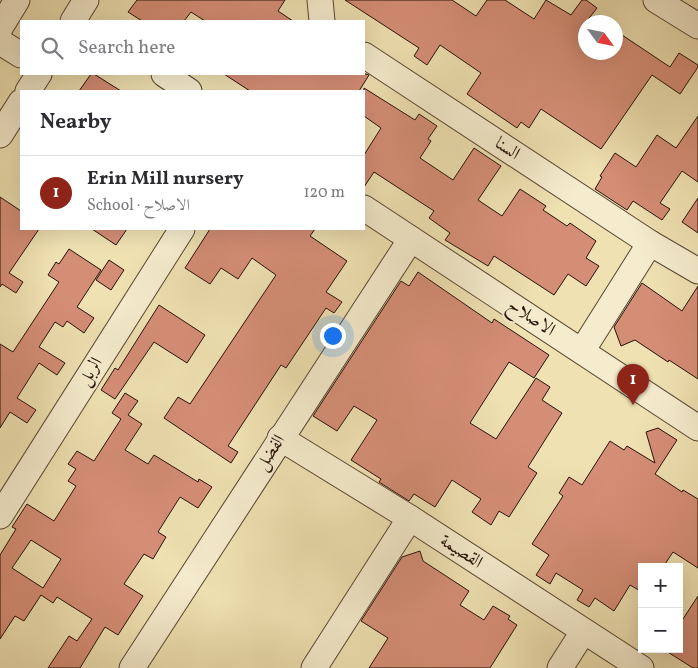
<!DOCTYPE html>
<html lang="en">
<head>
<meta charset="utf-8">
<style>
  body { margin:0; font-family:Vollkorn,Amiri,serif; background:#f7f7f7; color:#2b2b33 }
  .controls { position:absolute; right:15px; bottom:15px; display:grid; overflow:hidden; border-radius:0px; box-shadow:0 5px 20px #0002 }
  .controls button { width:45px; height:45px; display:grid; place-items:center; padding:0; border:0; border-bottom:1px solid #e1e1e2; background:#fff; color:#2b2b33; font:25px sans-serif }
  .compass { position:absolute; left:578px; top:15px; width:45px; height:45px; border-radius:50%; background:#fff; box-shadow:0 5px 20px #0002; rotate:123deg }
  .you { position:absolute; left:332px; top:335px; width:18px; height:18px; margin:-12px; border:4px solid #fff; border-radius:50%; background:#1a73e8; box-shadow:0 0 0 8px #1a73e833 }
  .badge { display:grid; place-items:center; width:32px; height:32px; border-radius:50%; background:#8f2418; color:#fff; font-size:16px; font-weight:700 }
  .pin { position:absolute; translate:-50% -41px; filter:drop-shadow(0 1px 2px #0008) }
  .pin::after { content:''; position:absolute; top:26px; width:18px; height:15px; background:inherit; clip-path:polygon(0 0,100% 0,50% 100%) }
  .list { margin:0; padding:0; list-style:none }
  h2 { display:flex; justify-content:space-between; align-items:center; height:65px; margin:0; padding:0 20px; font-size:21px }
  h2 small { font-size:16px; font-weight:400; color:#7c7c81 }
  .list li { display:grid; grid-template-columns:32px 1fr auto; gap:15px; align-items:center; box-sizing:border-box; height:75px; padding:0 20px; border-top:1px solid #e1e1e2 }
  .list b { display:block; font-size:19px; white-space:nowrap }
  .list p { margin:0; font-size:16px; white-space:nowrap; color:#7c7c81 }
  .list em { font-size:16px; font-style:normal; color:#7c7c81 }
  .icon { flex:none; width:28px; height:28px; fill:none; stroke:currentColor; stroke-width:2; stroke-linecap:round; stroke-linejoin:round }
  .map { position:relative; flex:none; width:698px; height:668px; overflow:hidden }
  .search { position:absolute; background:#fff; box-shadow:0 5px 20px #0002; left:20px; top:20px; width:345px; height:55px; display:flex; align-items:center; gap:12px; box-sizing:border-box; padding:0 18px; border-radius:0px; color:#7c7c81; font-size:19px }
  .panel { position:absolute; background:#fff; box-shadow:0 5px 20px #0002; left:20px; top:90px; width:345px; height:140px; border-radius:0px }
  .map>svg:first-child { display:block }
</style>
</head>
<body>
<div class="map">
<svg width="698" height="668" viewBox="0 0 698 668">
  <rect width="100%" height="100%" fill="#efe1b2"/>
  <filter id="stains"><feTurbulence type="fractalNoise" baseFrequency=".004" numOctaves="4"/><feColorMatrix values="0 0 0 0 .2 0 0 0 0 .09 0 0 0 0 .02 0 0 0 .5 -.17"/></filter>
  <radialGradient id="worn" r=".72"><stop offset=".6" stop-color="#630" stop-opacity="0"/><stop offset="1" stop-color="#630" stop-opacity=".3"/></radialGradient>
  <g fill="#d58e76" stroke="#271108" fill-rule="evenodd">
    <polygon points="137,0 285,0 278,11 293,21 205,21 191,12 184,21 142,21 128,12"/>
    <polygon points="345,0 452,0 476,16 487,0 505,0 534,19 546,0 571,15 582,0 586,0 597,8 586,22 586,52 616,52 616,31 670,67 679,53 698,65 698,67 680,94 652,75 601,149 541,109 529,128 521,122 517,128 467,94 481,73 440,45 427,65 414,56 419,48"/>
    <polygon points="91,74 94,74 121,91 79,91"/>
    <polygon points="224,74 366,74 369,75 359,91 250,91"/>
    <polygon points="364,88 415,120 419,114 437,126 428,139 431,141 420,158 453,180 474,148 501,166 478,200 502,216 520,189 546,206 543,210 567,226 570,223 596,241 586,258 599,266 586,286 568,274 554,295 494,256 488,266 445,240 450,233 429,218 434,211 374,172 364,187 364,155 381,128 364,116"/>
    <polygon points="698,116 698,182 682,171 660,203 670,209 662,220 633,201 627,210 595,189 602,177 600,176 615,153 636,167 657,135 676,148"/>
    <polygon points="0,197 21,211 21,229 39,229 9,273 23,282 16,293 2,284 0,287"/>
    <polygon points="698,198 698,233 682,222"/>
    <polygon points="92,229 127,229 116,245"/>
    <polygon points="210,229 315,229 310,236 347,261 326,292 342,302 334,313 326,308 286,368 281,365 228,446 238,452 231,463 164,418 178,397 190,404 276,275 252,258 238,279 221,268 210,284 185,268"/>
    <polygon points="69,249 101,270 77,307 94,318 84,333 67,321 63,327 55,322 39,347 65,363 57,375 39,363 17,398 36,410 27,423 10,412 0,428 0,344 13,352 59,282 48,275 56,262 59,264"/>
    <polygon points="109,260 124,270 111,290 96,280"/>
    <polygon points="418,272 492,323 494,319 549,355 534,378 509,362 470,423 496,439 536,378 550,387 542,400 562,413 528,467 537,473 509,517 499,511 491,525 472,512 481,499 452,480 435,507 414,494 409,501 379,482 381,479 351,460 377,420 354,406 337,431 313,416 401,281 409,286"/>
    <polygon points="642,283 682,311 698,286 698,379 669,360 668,362 635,340 621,346 614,327"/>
    <polygon points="159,305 205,335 187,363 154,342 115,399 101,390 115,368 118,370"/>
    <path d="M 125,393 L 138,401 L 128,415 L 142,424 L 125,450 L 148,464 L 154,455 L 198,482 L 199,479 L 212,487 L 198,508 L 180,497 L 158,532 L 166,537 L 153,559 L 144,554 L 124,584 L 143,596 L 118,635 L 105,627 L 80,668 L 48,668 L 69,636 L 77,641 L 92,619 L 57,597 L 53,603 L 41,595 L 24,621 L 15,616 L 0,639 L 0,555 L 16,529 L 12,527 L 27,504 L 54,521 L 76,486 L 68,481 L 76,469 L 68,464 L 77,451 L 94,461 L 121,419 L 112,413 ZM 31,540 L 61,559 L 43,588 L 12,568 Z"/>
    <polygon points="658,428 677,440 655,474 682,492 683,490 698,499 698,568 673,552 663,567 642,567 642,592 630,585 614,611 595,598 589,607 577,600 583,590 556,573 550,584 536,575 549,555 532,544 563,496 559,493 569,477 582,485 610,441 624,450 627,446 655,463 646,432"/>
    <polygon points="420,551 423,561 469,591 460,605 484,620 493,606 510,616 508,619 517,625 490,668 369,668 388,638 361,621 402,557"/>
    <polygon points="698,596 698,668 693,668 663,649 679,649 679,625"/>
  </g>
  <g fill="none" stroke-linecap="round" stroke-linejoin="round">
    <g stroke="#594532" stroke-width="27">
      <g id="minor">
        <polyline points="320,0 322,21"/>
        <polyline points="656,0 698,26"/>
        <polyline points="73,21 86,0"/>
        <polyline points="0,28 17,0"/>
        <polyline points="0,42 21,55"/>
        <polyline points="364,55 650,243 698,271"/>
        <polyline points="164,74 189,91"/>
        <polyline points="28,91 39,74"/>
        <polyline points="0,135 21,102"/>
        <polyline points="364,208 698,428"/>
        <polyline points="582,351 650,243"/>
        <polyline points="280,438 410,518 641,668"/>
        <polyline points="0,516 182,229"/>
        <polyline points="132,668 411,239"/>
        <polyline points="314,668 410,518"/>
        <polyline points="560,668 583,632"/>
      </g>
    </g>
    <use href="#minor" stroke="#f5eccd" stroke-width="25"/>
  </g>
  <g text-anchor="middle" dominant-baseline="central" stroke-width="4" stroke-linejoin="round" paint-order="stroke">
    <g font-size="18" fill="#271108" stroke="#f5eccd">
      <text transform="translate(507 149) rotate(33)">السنا</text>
      <text transform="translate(531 318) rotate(33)">الاصلاح</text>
      <text transform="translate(91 372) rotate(-58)">الربل</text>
      <text transform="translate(271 453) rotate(-57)">الفضل</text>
      <text transform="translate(461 552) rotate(33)">القصيمة</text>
    </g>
  </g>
  <rect width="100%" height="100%" filter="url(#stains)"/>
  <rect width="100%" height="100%" fill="url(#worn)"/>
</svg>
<div class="controls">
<button>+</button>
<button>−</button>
</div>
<svg class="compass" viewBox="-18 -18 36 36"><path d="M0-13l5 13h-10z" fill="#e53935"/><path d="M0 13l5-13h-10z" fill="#7c7c81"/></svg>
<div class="you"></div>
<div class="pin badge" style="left:633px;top:405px">1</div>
<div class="search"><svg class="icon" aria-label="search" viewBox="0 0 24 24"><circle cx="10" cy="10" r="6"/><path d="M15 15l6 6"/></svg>Search here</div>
<section class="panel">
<h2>Nearby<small></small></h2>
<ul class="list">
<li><span class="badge">1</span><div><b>Erin Mill nursery</b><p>School · الاصلاح</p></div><em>120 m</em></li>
</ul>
</section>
</div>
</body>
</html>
